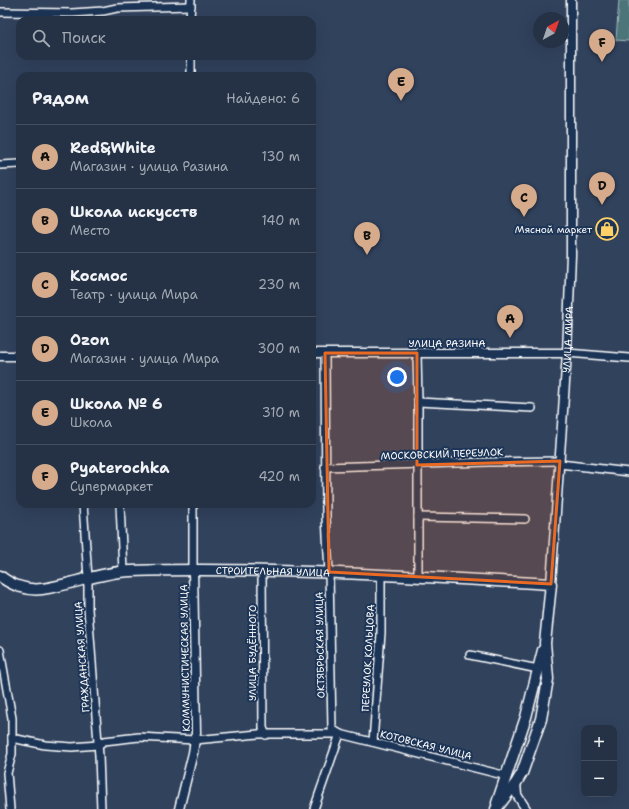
<!DOCTYPE html>
<html lang="ru">
<head>
<meta charset="utf-8">
<style>
  body { margin:0; font-family:"Shantell Sans",sans-serif; background:#2d3a4d; color:#f1f3f6 }
  .controls { position:absolute; right:12px; bottom:12px; display:grid; overflow:hidden; border-radius:8px; box-shadow:0 4px 16px #0002 }
  .controls button { width:36px; height:36px; display:grid; place-items:center; padding:0; border:0; border-bottom:1px solid #424d5f; background:#253246; color:#f1f3f6; font:20px sans-serif }
  .compass { position:absolute; left:533px; top:12px; width:36px; height:36px; border-radius:50%; background:#253246; box-shadow:0 4px 16px #0002; rotate:40deg }
  .you { position:absolute; left:397px; top:377px; width:14px; height:14px; margin:-10px; border:3px solid #fff; border-radius:50%; background:#1a73e8; box-shadow:0 0 0 6px #1a73e833 }
  .badge { display:grid; place-items:center; width:26px; height:26px; border-radius:50%; background:#d6ab8b; color:#111; font-size:13px; font-weight:700 }
  .pin { position:absolute; translate:-50% -33px; filter:drop-shadow(0 1px 2px #0008) }
  .pin::after { content:''; position:absolute; top:21px; width:14px; height:12px; background:inherit; clip-path:polygon(0 0,100% 0,50% 100%) }
  .list { margin:0; padding:0; list-style:none }
  h2 { display:flex; justify-content:space-between; align-items:center; height:52px; margin:0; padding:0 16px; font-size:17px }
  h2 small { font-size:13px; font-weight:400; color:#a3aab3 }
  .list li { display:grid; grid-template-columns:26px 1fr auto; gap:12px; align-items:center; box-sizing:border-box; height:64px; padding:0 16px; border-top:1px solid #424d5f }
  .list b { display:block; font-size:15px; white-space:nowrap }
  .list p { margin:0; font-size:13px; white-space:nowrap; color:#a3aab3 }
  .list em { font-size:13px; font-style:normal; color:#a3aab3 }
  .icon { flex:none; width:22px; height:22px; fill:none; stroke:currentColor; stroke-width:2; stroke-linecap:round; stroke-linejoin:round }
  .map { position:relative; flex:none; width:629px; height:809px; overflow:hidden }
  .search { position:absolute; background:#253246; box-shadow:0 4px 16px #0002; left:16px; top:16px; width:300px; height:44px; display:flex; align-items:center; gap:10px; box-sizing:border-box; padding:0 14px; border-radius:12px; color:#a3aab3; font-size:15px }
  .panel { position:absolute; background:#253246; box-shadow:0 4px 16px #0002; left:16px; top:72px; width:300px; height:436px; border-radius:12px }
  .map>svg:first-child { display:block }
</style>
</head>
<body>
<div class="map">
<svg width="629" height="809" viewBox="0 0 629 809">
  <rect width="100%" height="100%" fill="#31425d"/>
  <filter id="ink" filterUnits="userSpaceOnUse"><feTurbulence type="fractalNoise" baseFrequency=".025" numOctaves="2"/><feDisplacementMap in="SourceGraphic" scale="8" xChannelSelector="R" yChannelSelector="G"/><feConvolveMatrix kernelMatrix="1 2 1 2 8 2 1 2 1" color-interpolation-filters="sRGB"/></filter>
  <g filter="url(#ink)">
    <polygon fill="#4b7479" stroke="#a5babc" points="619,0 629,0 629,41 616,40"/>
    <g fill="none" stroke-linecap="round" stroke-linejoin="round">
      <g stroke="#fff" stroke-width="10">
        <g id="minor">
          <polyline points="0,12 72,13 103,11 117,8 191,6"/>
          <polyline points="190,20 191,0"/>
          <polyline points="191,56 191,76"/>
          <polyline points="0,165 20,164"/>
          <polyline points="417,353 418,402 418,577"/>
          <polyline points="567,353 629,358"/>
          <polyline points="418,402 532,408"/>
          <polyline points="560,464 629,472"/>
          <polyline points="325,467 489,462 560,461"/>
          <polyline points="83,504 88,578 88,609 99,756 101,809"/>
          <polyline points="120,504 123,571"/>
          <polyline points="418,517 525,519"/>
          <polyline points="193,569 193,504"/>
          <polyline points="262,571 263,728 266,735"/>
          <polyline points="0,650 12,718 12,754 7,773 10,809"/>
          <polyline points="470,655 538,669"/>
          <polyline points="12,738 45,745 72,747 98,745 104,741 139,737 195,740 258,734 340,734 507,776"/>
          <polyline points="373,742 381,633 381,575"/>
          <polyline points="314,809 340,734 332,729 329,572 326,517 325,353"/>
        </g>
      </g>
      <g stroke="#fff" stroke-width="11">
        <g id="tertiary">
          <polyline points="312,353 567,353"/>
          <polyline points="0,356 20,356"/>
          <path id="s1" d="M 551,584 L 567,353 L 571,255 L 571,0"/>
          <polyline points="516,783 517,795 526,809"/>
          <polyline points="179,809 193,753 196,733 193,569"/>
        </g>
      </g>
      <g stroke="#fff" stroke-width="13">
        <g id="secondary">
          <path id="s2" d="M 0,576 C 11,585 27,591 42,589 C 72,585 100,572 131,571 C 271,567 411,576 551,584 L 545,643 L 548,679 L 541,719 L 522,773 L 516,783 L 496,809"/>
          <polyline points="497,803 526,717 543,650"/>
        </g>
      </g>
      <use href="#minor" stroke="#1d3557" stroke-width="7"/>
      <use href="#tertiary" stroke="#1d3557" stroke-width="8"/>
      <use href="#secondary" stroke="#1d3557" stroke-width="10"/>
    </g>
  </g>
  <path fill="#ea6a24" fill-opacity="0.2" stroke="#ea6a24" stroke-width="3" stroke-linejoin="round" d="M 325,353 L 417,353 L 417,465 L 560,461 L 551,584 L 329,572 Z"/>
  <defs>
    <g id="shop-ring" transform="scale(1.15)"><circle r="9.5" fill="#1d3557" stroke="#ffd166" stroke-width="1.5"/><path d="M-5-2.5h2.3a2.7 3.5 0 0 1 5.4 0H5L5.5 6h-11ZM-1.5-2.5h3a1.5 2.3 0 0 0-3 0Z" fill="#ffd166"/></g>
  </defs>
  <g fill-rule="evenodd">
    <use href="#shop-ring" x="607" y="229"/>
  </g>
  <g text-anchor="middle" dominant-baseline="central" stroke-width="4" stroke-linejoin="round" paint-order="stroke">
    <g font-size="10" fill="#fff" stroke="#1d3557" text-anchor="end">
      <text x="592" y="229">Мясной маркет</text>
    </g>
    <g font-size="10" fill="#fff" stroke="#1d3557">
      <text stroke="none"><textPath href="#s1" startOffset="245">УЛИЦА МИРА</textPath></text>
      <text x="447" y="343">УЛИЦА РАЗИНА</text>
      <text transform="translate(442 454) rotate(-2)">МОСКОВСКИЙ ПЕРЕУЛОК</text>
      <text stroke="none"><textPath href="#s2" startOffset="278">СТРОИТЕЛЬНАЯ УЛИЦА</textPath></text>
      <text transform="translate(320 645) rotate(-91)">ОКТЯБРЬСКАЯ УЛИЦА</text>
      <text transform="translate(252 653) rotate(-90)">УЛИЦА БУДЁННОГО</text>
      <text transform="translate(82 657) rotate(-94)">ГРАЖДАНСКАЯ УЛИЦА</text>
      <text transform="translate(185 658) rotate(-91)">КОММУНИСТИЧЕСКАЯ УЛИЦА</text>
      <text transform="translate(368 658) rotate(-87)">ПЕРЕУЛОК КОЛЬЦОВА</text>
      <text transform="translate(426 745) rotate(14)">КОТОВСКАЯ УЛИЦА</text>
    </g>
  </g>
</svg>
<div class="controls">
<button>+</button>
<button>−</button>
</div>
<svg class="compass" viewBox="-18 -18 36 36"><path d="M0-13l5 13h-10z" fill="#e53935"/><path d="M0 13l5-13h-10z" fill="#a3aab3"/></svg>
<div class="you"></div>
<div class="pin badge" style="left:510px;top:338px">A</div>
<div class="pin badge" style="left:367px;top:255px">B</div>
<div class="pin badge" style="left:524px;top:217px">C</div>
<div class="pin badge" style="left:602px;top:205px">D</div>
<div class="pin badge" style="left:401px;top:101px">E</div>
<div class="pin badge" style="left:602px;top:62px">F</div>
<div class="search"><svg class="icon" aria-label="search" viewBox="0 0 24 24"><circle cx="10" cy="10" r="6"/><path d="M15 15l6 6"/></svg>Поиск</div>
<section class="panel">
<h2>Рядом<small>Найдено: 6</small></h2>
<ul class="list">
<li><span class="badge">A</span><div><b>Red&amp;White</b><p>Магазин · улица Разина</p></div><em>130 m</em></li>
<li><span class="badge">B</span><div><b>Школа искусств</b><p>Место</p></div><em>140 m</em></li>
<li><span class="badge">C</span><div><b>Космос</b><p>Театр · улица Мира</p></div><em>230 m</em></li>
<li><span class="badge">D</span><div><b>Ozon</b><p>Магазин · улица Мира</p></div><em>300 m</em></li>
<li><span class="badge">E</span><div><b>Школа № 6</b><p>Школа</p></div><em>310 m</em></li>
<li><span class="badge">F</span><div><b>Pyaterochka</b><p>Супермаркет</p></div><em>420 m</em></li>
</ul>
</section>
</div>
</body>
</html>
